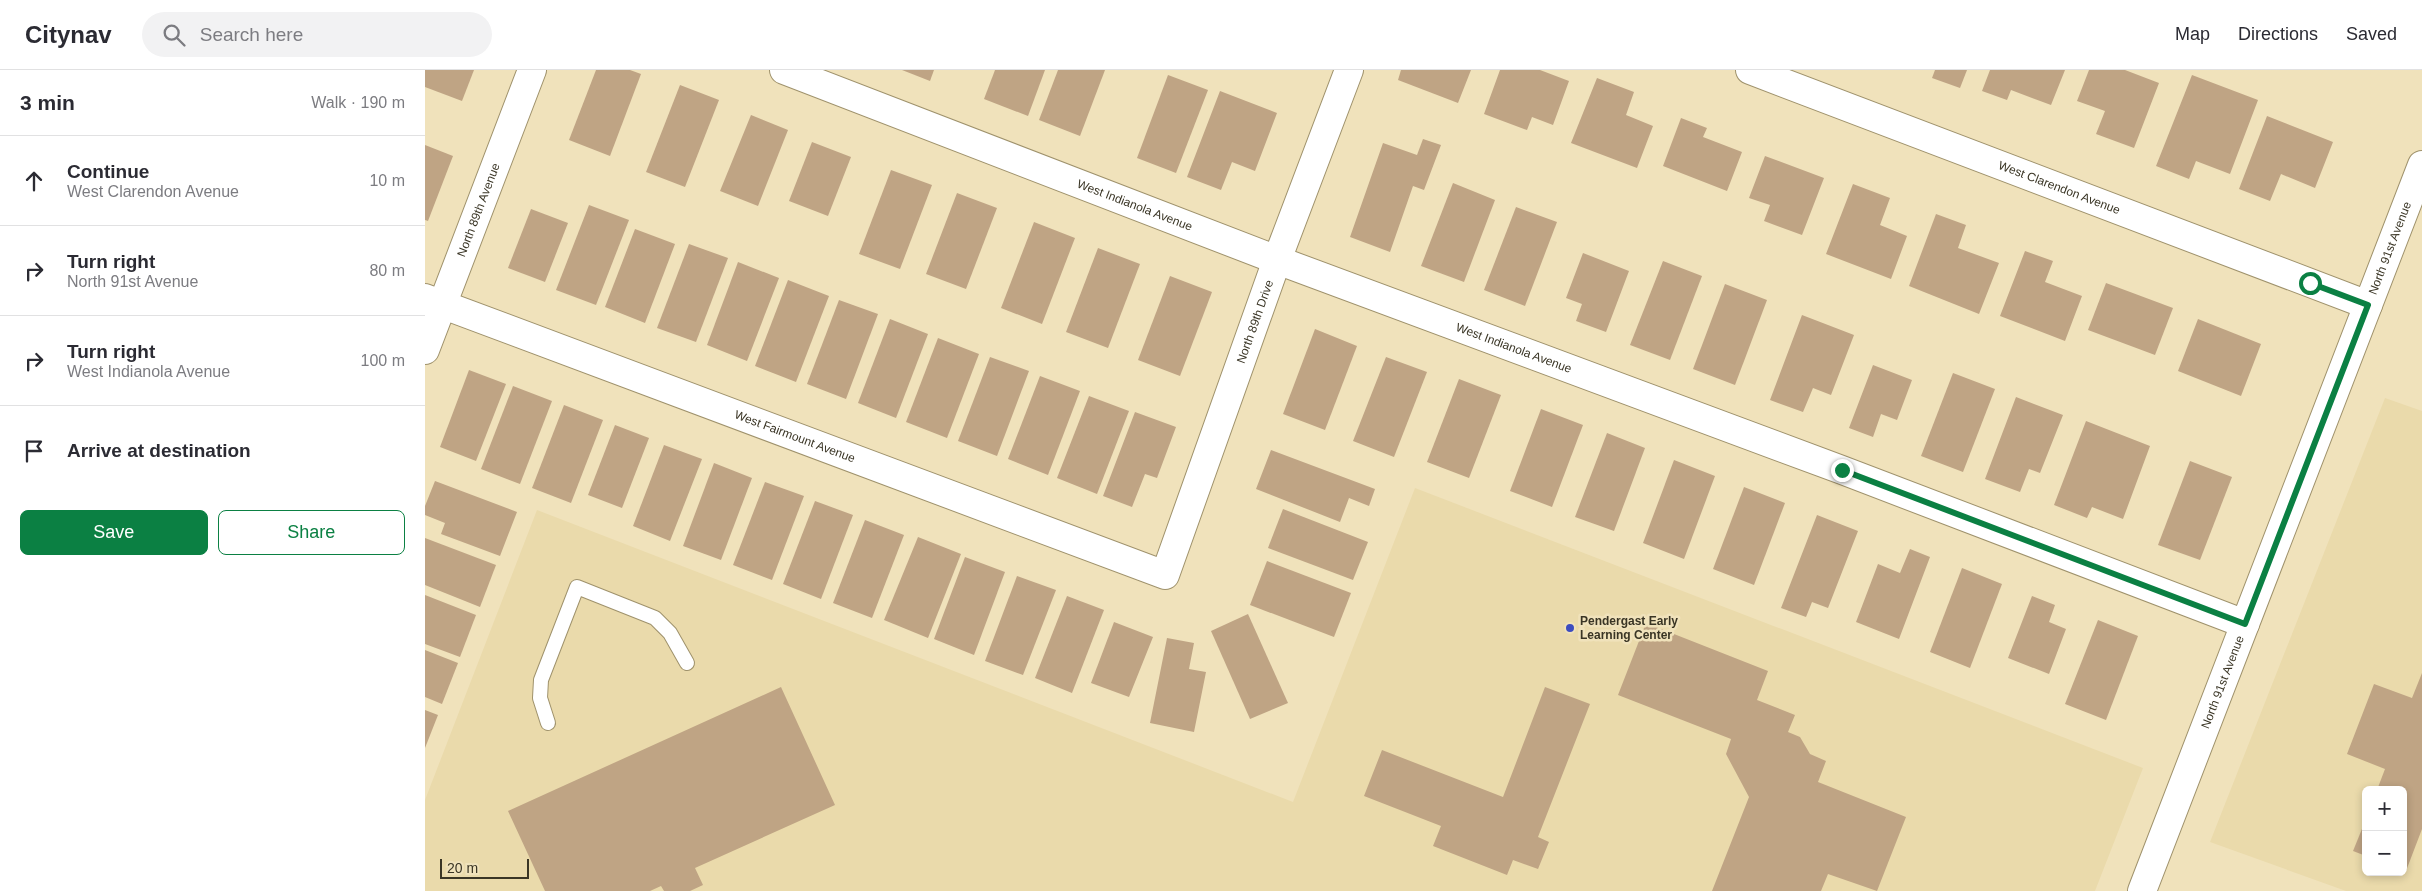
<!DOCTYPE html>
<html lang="en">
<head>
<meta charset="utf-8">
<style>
  body { margin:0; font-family:Arial,sans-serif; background:#f2f2f3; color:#2b2b33 }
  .controls { position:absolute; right:15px; bottom:15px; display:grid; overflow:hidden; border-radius:8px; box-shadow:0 2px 8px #0003 }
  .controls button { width:45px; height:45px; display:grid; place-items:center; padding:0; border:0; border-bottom:1px solid #e1e1e2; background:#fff; color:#2b2b33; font:25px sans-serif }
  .scale { position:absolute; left:15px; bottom:12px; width:89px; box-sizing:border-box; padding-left:5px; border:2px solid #3a3525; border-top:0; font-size:14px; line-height:18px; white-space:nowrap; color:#3a3525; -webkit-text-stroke:4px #f0e2bb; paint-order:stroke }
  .stop { position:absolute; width:15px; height:15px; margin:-11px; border:4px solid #0b8043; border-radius:50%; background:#fff }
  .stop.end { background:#0b8043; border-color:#fff; box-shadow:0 1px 5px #0008 }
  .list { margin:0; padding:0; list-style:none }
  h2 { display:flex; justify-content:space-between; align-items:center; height:65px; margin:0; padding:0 20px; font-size:21px }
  h2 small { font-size:16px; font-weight:400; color:#7c7c81 }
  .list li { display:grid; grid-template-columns:32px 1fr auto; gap:15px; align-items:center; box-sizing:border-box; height:90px; padding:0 20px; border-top:1px solid #e1e1e2 }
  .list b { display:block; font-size:19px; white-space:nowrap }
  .list p { margin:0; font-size:16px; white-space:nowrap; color:#7c7c81 }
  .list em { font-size:16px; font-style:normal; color:#7c7c81 }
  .actions { display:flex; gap:10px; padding:15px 20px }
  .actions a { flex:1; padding:11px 0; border:1px solid #0b8043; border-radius:8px; text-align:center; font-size:18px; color:#0b8043 }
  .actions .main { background:#0b8043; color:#fff }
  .icon { flex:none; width:28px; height:28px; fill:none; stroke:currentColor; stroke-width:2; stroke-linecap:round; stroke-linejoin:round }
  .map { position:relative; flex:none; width:1997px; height:821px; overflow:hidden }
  header { display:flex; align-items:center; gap:30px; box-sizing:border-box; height:70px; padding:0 25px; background:#fff; border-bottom:1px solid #e1e1e2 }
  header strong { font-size:24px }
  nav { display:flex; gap:28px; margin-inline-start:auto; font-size:18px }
  .search { width:350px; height:45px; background:#f2f2f3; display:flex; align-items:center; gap:12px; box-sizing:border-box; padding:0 18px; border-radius:28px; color:#7c7c81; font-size:19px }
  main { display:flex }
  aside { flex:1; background:#fff }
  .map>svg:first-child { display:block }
</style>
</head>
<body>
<header>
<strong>Citynav</strong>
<div class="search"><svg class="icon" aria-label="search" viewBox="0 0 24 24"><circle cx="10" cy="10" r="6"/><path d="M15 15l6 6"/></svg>Search here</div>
<nav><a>Map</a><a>Directions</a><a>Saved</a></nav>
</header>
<main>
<aside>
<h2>3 min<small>Walk · 190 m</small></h2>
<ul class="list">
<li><svg class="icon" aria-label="ahead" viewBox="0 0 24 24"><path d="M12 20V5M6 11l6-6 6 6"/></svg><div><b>Continue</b><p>West Clarendon Avenue</p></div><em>10 m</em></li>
<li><svg class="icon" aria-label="right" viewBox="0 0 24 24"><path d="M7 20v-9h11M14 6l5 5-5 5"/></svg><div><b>Turn right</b><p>North 91st Avenue</p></div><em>80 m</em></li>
<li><svg class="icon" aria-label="right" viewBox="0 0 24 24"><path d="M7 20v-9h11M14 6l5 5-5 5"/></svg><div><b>Turn right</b><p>West Indianola Avenue</p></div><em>100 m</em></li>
<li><svg class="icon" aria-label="arrive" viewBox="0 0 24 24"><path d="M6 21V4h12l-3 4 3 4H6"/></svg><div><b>Arrive at destination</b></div></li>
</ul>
<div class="actions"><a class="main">Save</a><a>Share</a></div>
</aside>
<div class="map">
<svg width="1997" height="821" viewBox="0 0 1997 821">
  <rect width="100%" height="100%" fill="#f0e2bb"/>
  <g fill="#eadaab" fill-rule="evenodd">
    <path d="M 1960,328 L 1997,341 L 1997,821 L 1921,821 L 1785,772 ZM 1941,720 L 1978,720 L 1978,802 L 1941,802 Z"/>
    <polygon points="990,418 1718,698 1670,821 0,821 0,730 112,440 868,732"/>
  </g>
  <g fill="#bfa484">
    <polygon points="0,0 49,0 37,31 0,17"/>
    <polygon points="171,0 205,0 216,4 185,86 144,70"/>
    <polygon points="477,0 509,0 505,11"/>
    <polygon points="570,0 620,0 603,46 559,29"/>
    <polygon points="633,0 680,0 655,66 614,50"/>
    <polygon points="976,0 1046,0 1033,33 973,10"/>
    <polygon points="1075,0 1115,0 1144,11 1128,55 1107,47 1102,60 1059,44"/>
    <polygon points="1510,0 1542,0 1535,18 1507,8"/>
    <polygon points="1565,0 1640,0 1626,35 1586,20 1582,30 1557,21"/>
    <polygon points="1664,0 1700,0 1734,13 1709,78 1671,64 1680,41 1652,31"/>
    <polygon points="743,5 783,20 751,103 712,88"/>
    <polygon points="1767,5 1833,30 1805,104 1771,91 1764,109 1731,96"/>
    <polygon points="1172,8 1209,22 1201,45 1228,56 1212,98 1146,73"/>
    <polygon points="255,15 294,30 260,117 221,102"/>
    <polygon points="795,21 852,43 830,101 807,92 796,120 762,107"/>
    <polygon points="326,45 363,60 333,136 295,121"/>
    <polygon points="1842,46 1908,72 1890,118 1856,104 1845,131 1814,119"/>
    <polygon points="1256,48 1282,58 1278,67 1317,82 1302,121 1238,96"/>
    <polygon points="998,69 1016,75 999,120 988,116 965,182 925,167 958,73 992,85"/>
    <polygon points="387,72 426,87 403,146 364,131"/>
    <polygon points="0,75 28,86 3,151 0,150"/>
    <polygon points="1340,86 1399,108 1377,165 1339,151 1345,135 1324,128"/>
    <polygon points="466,100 507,115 475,199 434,184"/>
    <polygon points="1028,113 1070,130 1039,212 996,196"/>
    <polygon points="1428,114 1465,128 1455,155 1482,166 1466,209 1401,184"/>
    <polygon points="532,123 572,138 541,219 501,204"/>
    <polygon points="164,135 204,150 171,235 131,220"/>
    <polygon points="1091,137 1132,152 1100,236 1059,220"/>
    <polygon points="106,139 143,153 120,212 83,198"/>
    <polygon points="1511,144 1541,155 1533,178 1574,193 1554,244 1484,216"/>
    <polygon points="609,152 650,168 617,254 576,238"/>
    <polygon points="210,159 250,174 220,253 180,237"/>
    <polygon points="264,174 303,188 271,272 232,258"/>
    <polygon points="673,178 715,194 683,278 641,262"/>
    <polygon points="1600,181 1628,191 1620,212 1657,226 1640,271 1575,246"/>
    <polygon points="1158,183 1204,201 1181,262 1151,251 1157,234 1141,228"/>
    <polygon points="1238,191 1277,206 1245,290 1205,275"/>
    <polygon points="313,192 354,208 322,291 282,275"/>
    <polygon points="745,206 787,222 755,306 713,290"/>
    <polygon points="363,210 404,226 371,312 330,296"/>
    <polygon points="1681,213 1748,238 1730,285 1663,260"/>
    <polygon points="1300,214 1342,230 1310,315 1268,299"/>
    <polygon points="414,230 453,244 421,329 382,314"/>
    <polygon points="1377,245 1429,265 1406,325 1388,318 1378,342 1345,330"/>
    <polygon points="465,249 503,264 471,348 433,333"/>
    <polygon points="1773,249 1836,274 1816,326 1753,301"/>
    <polygon points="890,259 932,276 900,360 858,344"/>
    <polygon points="513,268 554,284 522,368 481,352"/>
    <polygon points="565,287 604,301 572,386 533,371"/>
    <polygon points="961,287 1002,302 969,387 928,371"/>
    <polygon points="1448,295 1487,310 1472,350 1456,344 1448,367 1424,358"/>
    <polygon points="44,300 81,314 51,391 15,377"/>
    <polygon points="1528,303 1570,319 1538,402 1496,386"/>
    <polygon points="615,306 655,321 623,405 583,389"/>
    <polygon points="1034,309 1076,325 1044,408 1002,392"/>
    <polygon points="88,316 127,331 95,414 56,399"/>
    <polygon points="664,326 704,341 672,424 632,408"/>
    <polygon points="1591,327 1638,345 1615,403 1604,399 1595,422 1560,409"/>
    <polygon points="139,335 178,350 146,433 107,418"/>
    <polygon points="1116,339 1158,355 1127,437 1085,421"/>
    <polygon points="710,342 751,357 732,408 720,404 707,437 678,426"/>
    <polygon points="1661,351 1725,376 1698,449 1667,437 1662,448 1629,435"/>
    <polygon points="190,355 224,368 197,438 163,425"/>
    <polygon points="1182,363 1220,378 1189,461 1150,447"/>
    <polygon points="239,375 277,389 245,471 208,456"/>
    <polygon points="846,380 950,419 944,436 924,428 915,452 831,419"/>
    <polygon points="1249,390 1290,406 1259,489 1218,473"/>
    <polygon points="1765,391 1807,407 1775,490 1733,475"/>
    <polygon points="289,393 327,408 296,490 258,476"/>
    <polygon points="10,411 92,442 75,486 16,464 20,453 0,445 0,436"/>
    <polygon points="340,412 379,426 347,510 308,495"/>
    <polygon points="1319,417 1360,433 1329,515 1288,499"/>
    <polygon points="390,431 428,445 396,529 358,514"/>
    <polygon points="858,439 943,472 928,510 843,478"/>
    <polygon points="1392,445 1433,461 1403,538 1387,532 1381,547 1356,538"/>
    <polygon points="440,450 479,465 447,548 408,533"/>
    <polygon points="493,467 536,484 503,568 459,550"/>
    <polygon points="0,468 71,495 55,537 0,515"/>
    <polygon points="1485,479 1505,487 1474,569 1431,552 1453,494 1475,503"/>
    <polygon points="540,487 580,502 549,585 509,569"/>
    <polygon points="842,491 926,523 909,567 825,535"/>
    <polygon points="1537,498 1577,514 1545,598 1505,582"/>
    <polygon points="592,506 631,520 598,605 560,591"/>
    <polygon points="0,525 51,545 35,587 0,574"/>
    <polygon points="642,526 679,540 647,623 610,608"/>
    <polygon points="1607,526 1630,535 1624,552 1641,559 1624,604 1583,588"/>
    <polygon points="823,544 863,633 825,649 786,561"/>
    <polygon points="1673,550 1713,566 1681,650 1640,634"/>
    <polygon points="689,552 728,567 704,627 666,613"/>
    <polygon points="1221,553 1343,601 1332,630 1370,645 1363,662 1375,667 1385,684 1401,691 1393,712 1481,747 1452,821 1403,804 1396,821 1287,821 1324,727 1301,684 1306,669 1193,625"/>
    <polygon points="742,568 769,573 764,599 781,602 769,662 725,653"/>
    <polygon points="0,580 33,593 17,634 0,627"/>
    <polygon points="1997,603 1997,759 1981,801 1978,801 1978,720 1952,720 1960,699 1922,684 1949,614 1987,628"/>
    <polygon points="356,617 410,735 270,798 278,815 265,821 239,821 236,816 225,821 120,821 83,741"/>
    <polygon points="1120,617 1165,634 1113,767 1124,772 1113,799 1088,790 1082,805 1008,776 1016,756 939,726 957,680 1078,727"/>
    <polygon points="0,640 13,645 0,678"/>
    <polygon points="1941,749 1941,786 1928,781"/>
  </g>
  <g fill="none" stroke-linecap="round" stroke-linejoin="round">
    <g stroke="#9f926c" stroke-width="16">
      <polyline id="lane" points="123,653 115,628 116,610 152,517 230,548 245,563 262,593"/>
    </g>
    <g stroke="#9f926c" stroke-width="30">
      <g id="street">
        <path id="s1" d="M 359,0 L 852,190 L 1417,400 L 1820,554"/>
        <path id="s2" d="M 1325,0 L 1943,235"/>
        <path id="s3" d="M 0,228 L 740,505 L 852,190 L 924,0"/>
        <path id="s4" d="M 0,280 L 107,0"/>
      </g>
    </g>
    <g stroke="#9f926c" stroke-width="30">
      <g id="secondary">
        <path id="s5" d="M 1717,821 L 1997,95"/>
      </g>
    </g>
    <use href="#lane" stroke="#fff" stroke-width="14"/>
    <use href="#street" stroke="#fff" stroke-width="28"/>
    <use href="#secondary" stroke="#fff" stroke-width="28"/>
  </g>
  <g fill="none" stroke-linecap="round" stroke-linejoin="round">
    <polyline stroke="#0b8043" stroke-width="6" points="1417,400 1820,554 1943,235 1885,213"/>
  </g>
  <circle fill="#3c4cbf" stroke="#f0e2bb" stroke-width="2" cx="1145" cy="558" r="5"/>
  <g text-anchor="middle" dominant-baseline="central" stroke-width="5" stroke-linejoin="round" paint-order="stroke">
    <g font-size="12" fill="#3a3525" stroke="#f0e2bb">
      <text stroke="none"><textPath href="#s2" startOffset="331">West Clarendon Avenue</textPath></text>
      <text stroke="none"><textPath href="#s1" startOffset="376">West Indianola Avenue</textPath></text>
      <text stroke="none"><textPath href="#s4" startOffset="150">North 89th Avenue</textPath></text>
      <text stroke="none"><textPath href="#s5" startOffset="689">North 91st Avenue</textPath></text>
      <text stroke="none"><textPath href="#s3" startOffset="1059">North 89th Drive</textPath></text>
      <text stroke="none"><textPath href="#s1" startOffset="781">West Indianola Avenue</textPath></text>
      <text stroke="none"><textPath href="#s3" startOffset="395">West Fairmount Avenue</textPath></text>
      <text stroke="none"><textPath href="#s5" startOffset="224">North 91st Avenue</textPath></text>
    </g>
    <g font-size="12" font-weight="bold" fill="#3a3525" stroke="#f0e2bb" text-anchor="start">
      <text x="1155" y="551">Pendergast Early<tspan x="1155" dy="14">Learning Center</tspan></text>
    </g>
  </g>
</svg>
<div class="controls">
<button>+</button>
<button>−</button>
</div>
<div class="scale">20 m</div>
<div class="stop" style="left:1885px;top:213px"></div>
<div class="stop end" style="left:1417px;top:400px"></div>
</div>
</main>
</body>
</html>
